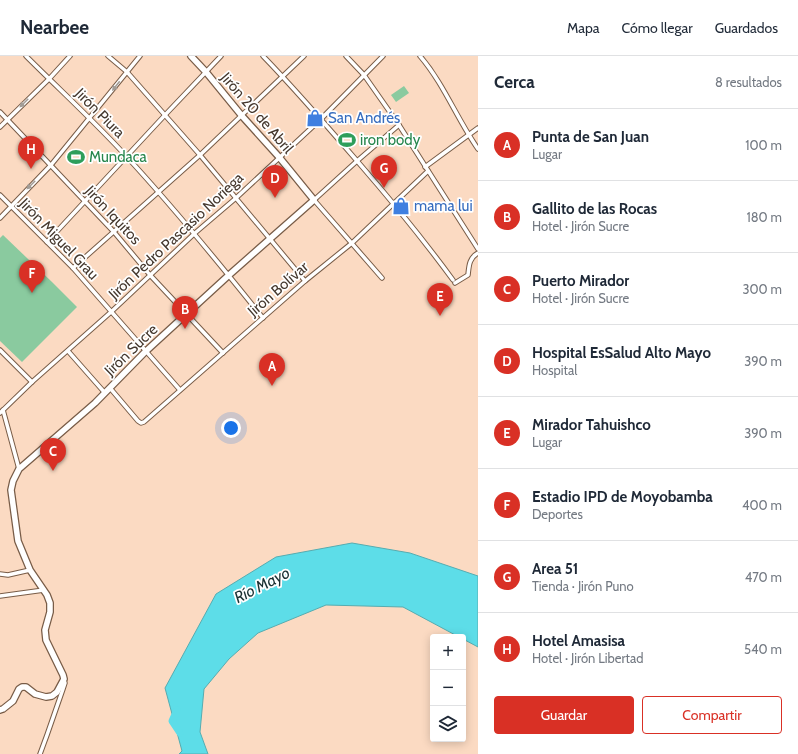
<!DOCTYPE html>
<html lang="es">
<head>
<meta charset="utf-8">
<style>
  body { margin:0; font-family:Cabin,sans-serif; background:#f2f2f3; color:#1f2937 }
  .controls { position:absolute; right:12px; bottom:12px; display:grid; overflow:hidden; border-radius:4px; box-shadow:0 2px 10px #0003 }
  .controls button { width:36px; height:36px; display:grid; place-items:center; padding:0; border:0; border-bottom:1px solid #e0e1e3; background:#fff; color:#1f2937; font:20px sans-serif }
  .you { position:absolute; left:231px; top:372px; width:14px; height:14px; margin:-10px; border:3px solid #fff; border-radius:50%; background:#1a73e8; box-shadow:0 0 0 6px #1a73e833 }
  .badge { display:grid; place-items:center; width:26px; height:26px; border-radius:50%; background:#d93025; color:#fff; font-size:13px; font-weight:700 }
  .pin { position:absolute; translate:-50% -33px; filter:drop-shadow(0 1px 2px #0008) }
  .pin::after { content:''; position:absolute; top:21px; width:14px; height:12px; background:inherit; clip-path:polygon(0 0,100% 0,50% 100%) }
  .list { margin:0; padding:0; list-style:none }
  h2 { display:flex; justify-content:space-between; align-items:center; height:52px; margin:0; padding:0 16px; font-size:17px }
  h2 small { font-size:13px; font-weight:400; color:#747a83 }
  .list li { display:grid; grid-template-columns:26px 1fr auto; gap:12px; align-items:center; box-sizing:border-box; height:72px; padding:0 16px; border-top:1px solid #e0e1e3 }
  .list b { display:block; font-size:15px; white-space:nowrap }
  .list p { margin:0; font-size:13px; white-space:nowrap; color:#747a83 }
  .list em { font-size:13px; font-style:normal; color:#747a83 }
  .actions { display:flex; gap:8px; padding:12px 16px }
  .actions a { flex:1; padding:9px 0; border:1px solid #d93025; border-radius:4px; text-align:center; font-size:14px; color:#d93025 }
  .actions .main { background:#d93025; color:#fff }
  .icon { flex:none; width:22px; height:22px; fill:none; stroke:currentColor; stroke-width:2; stroke-linecap:round; stroke-linejoin:round }
  .map { position:relative; flex:none; width:478px; height:698px; overflow:hidden }
  header { display:flex; align-items:center; gap:24px; box-sizing:border-box; height:56px; padding:0 20px; background:#fff; border-bottom:1px solid #e0e1e3 }
  header strong { font-size:19px }
  nav { display:flex; gap:22px; margin-inline-start:auto; font-size:14px }
  main { display:flex }
  aside { flex:1; background:#fff }
  .map>svg:first-child { display:block }
</style>
</head>
<body>
<header>
<strong>Nearbee</strong>
<nav><a>Mapa</a><a>Cómo llegar</a><a>Guardados</a></nav>
</header>
<main>
<div class="map">
<svg width="478" height="698" viewBox="0 0 478 698">
  <rect width="100%" height="100%" fill="#fbdac2"/>
  <g fill="#8aca9f">
    <polygon points="404,30 409,37 396,46 391,39"/>
    <polygon points="3,179 52,226 77,251 22,306 0,285 0,182"/>
  </g>
  <polygon fill="#5ddde8" stroke="#56acb0" points="352,487 410,497 478,520 478,591 463,583 463,581 459,581 403,551 326,549 258,577 229,603 204,633 200,676 208,698 179,698 182,695 165,632 216,538 276,501"/>
  <g fill="none" stroke-linecap="round" stroke-linejoin="round">
    <polyline stroke="#5ddde8" stroke-width="7" points="177,654 172,665 180,677"/>
    <g stroke="#785c47" stroke-width="5.5">
      <g id="street">
        <path d="M 26,0 C 60,34 95,66 127,101 C 175,153 219,207 263,262"/>
        <polyline points="108,0 127,16 200,99 305,225"/>
        <path d="M 263,0 C 296,34 327,70 358,106 C 391,144 423,183 453,224"/>
        <polyline points="346,0 364,19 399,69 478,193"/>
        <path d="M 420,0 C 444,28 457,63 478,93"/>
        <polyline points="0,56 114,176 150,219 223,297"/>
        <polyline points="0,71 49,23 70,0"/>
        <polyline points="425,111 478,72"/>
        <polyline points="0,139 73,212 180,334"/>
        <polyline points="0,162 51,109 140,0"/>
        <polyline points="47,186 165,59 221,0"/>
        <polyline points="73,212 200,99 304,0"/>
        <polyline points="382,222 314,144 357,105 399,69"/>
        <path d="M 455,227 L 468,219 C 469,210 469,202 478,197"/>
        <polyline points="0,294 32,326"/>
        <polyline points="68,295 105,337"/>
        <polyline points="110,332 138,365 141,367 144,366 305,225 352,187 428,115"/>
        <polyline points="3,354 19,413"/>
        <polyline points="0,357 32,326 111,256 195,177 236,142 321,63 383,0"/>
        <polyline points="0,518 8,519 30,514"/>
        <polyline points="0,540 44,534"/>
        <polyline points="40,698 47,679 63,633 65,627 64,624"/>
      </g>
    </g>
    <g stroke="#785c47" stroke-width="8">
      <polyline id="secondary" points="0,654 3,653 13,645 19,633 22,631 26,631 35,638 46,641 52,640 57,636 64,623 63,619 46,584 45,574 50,556 50,547 47,539 30,514 18,485 11,434 13,425 19,413 95,347 145,296 229,219 314,144 279,101 242,60 206,16 191,0"/>
    </g>
    <use href="#street" stroke="#fff" stroke-width="3.5"/>
    <use href="#secondary" stroke="#fff" stroke-width="5.5"/>
  </g>
  <defs><path id="oneway-solid" d="M-6-.8H1V-3.2L6.5 0L1 3.2V.8H-6Z"/></defs>
  <g fill="#a29c96">
    <use href="#oneway-solid" transform="translate(116 30) rotate(128)"/>
    <use href="#oneway-solid" transform="translate(24 47) rotate(135)"/>
    <use href="#oneway-solid" transform="translate(31 129) rotate(135)"/>
  </g>
  <defs>
    <g id="shop-bare" transform="scale(1.38)"><path d="M-5-2.5h2.3a2.7 3.5 0 0 1 5.4 0H5L5.5 6h-11ZM-1.5-2.5h3a1.5 2.3 0 0 0-3 0Z" fill="#3f7fe0" stroke="#fff" stroke-width="2.5" paint-order="stroke"/></g>
    <g id="stadium-bare" transform="scale(1.38)"><path d="M0-5a6.5 5 0 1 0 0 10a6.5 5 0 1 0 0-10ZM-3.5-1.8h7v3.6h-7Z" fill="#2e9e5b" stroke="#fff" stroke-width="2.5" paint-order="stroke"/></g>
  </defs>
  <g fill-rule="evenodd">
    <use href="#shop-bare" x="315" y="62"/>
    <use href="#stadium-bare" x="347" y="84"/>
    <use href="#stadium-bare" x="76" y="101"/>
    <use href="#shop-bare" x="401" y="150"/>
  </g>
  <g text-anchor="middle" dominant-baseline="central" stroke-width="3.5" stroke-linejoin="round" paint-order="stroke">
    <g font-size="15" fill="#45382e" stroke="#fff">
      <text transform="translate(100 57) rotate(45)">Jirón Piura</text>
      <text transform="translate(257 57) rotate(49)">Jirón 20 de Abril</text>
      <text transform="translate(113 159) rotate(47)">Jirón Iquitos</text>
      <text transform="translate(176 180) rotate(-43)">Jirón Pedro Pascasio Noriega</text>
      <text transform="translate(59 183) rotate(46)">Jirón Miguel Grau</text>
      <text transform="translate(278 233) rotate(-41)">Jirón Bolívar</text>
      <text transform="translate(131 294) rotate(-44)">Jirón Sucre</text>
    </g>
    <g font-size="15" fill="#366cbe" stroke="#fff" text-anchor="start">
      <text x="328" y="62">San Andrés</text>
      <text x="414" y="150">mama lui</text>
    </g>
    <g font-size="15" fill="#27864d" stroke="#fff" text-anchor="start">
      <text x="360" y="84">iron body</text>
      <text x="89" y="101">Mundaca</text>
    </g>
    <g font-size="16" font-style="italic" fill="#1a3032" stroke="#fff">
      <text transform="translate(262 529) rotate(-27)">Río Mayo</text>
    </g>
  </g>
</svg>
<div class="controls">
<button>+</button>
<button>−</button>
<button><svg class="icon" aria-label="layers" viewBox="0 0 24 24"><path d="M12 4l9 5-9 5-9-5zM3 14l9 5 9-5"/></svg></button>
</div>
<div class="you"></div>
<div class="pin badge" style="left:272px;top:330px">A</div>
<div class="pin badge" style="left:185px;top:273px">B</div>
<div class="pin badge" style="left:53px;top:415px">C</div>
<div class="pin badge" style="left:275px;top:142px">D</div>
<div class="pin badge" style="left:440px;top:260px">E</div>
<div class="pin badge" style="left:32px;top:237px">F</div>
<div class="pin badge" style="left:384px;top:132px">G</div>
<div class="pin badge" style="left:31px;top:113px">H</div>
</div>
<aside>
<h2>Cerca<small>8 resultados</small></h2>
<ul class="list">
<li><span class="badge">A</span><div><b>Punta de San Juan</b><p>Lugar</p></div><em>100 m</em></li>
<li><span class="badge">B</span><div><b>Gallito de las Rocas</b><p>Hotel · Jirón Sucre</p></div><em>180 m</em></li>
<li><span class="badge">C</span><div><b>Puerto Mirador</b><p>Hotel · Jirón Sucre</p></div><em>300 m</em></li>
<li><span class="badge">D</span><div><b>Hospital EsSalud Alto Mayo</b><p>Hospital</p></div><em>390 m</em></li>
<li><span class="badge">E</span><div><b>Mirador Tahuishco</b><p>Lugar</p></div><em>390 m</em></li>
<li><span class="badge">F</span><div><b>Estadio IPD de Moyobamba</b><p>Deportes</p></div><em>400 m</em></li>
<li><span class="badge">G</span><div><b>Area 51</b><p>Tienda · Jirón Puno</p></div><em>470 m</em></li>
<li><span class="badge">H</span><div><b>Hotel Amasisa</b><p>Hotel · Jirón Libertad</p></div><em>540 m</em></li>
</ul>
<div class="actions"><a class="main">Guardar</a><a>Compartir</a></div>
</aside>
</main>
</body>
</html>
